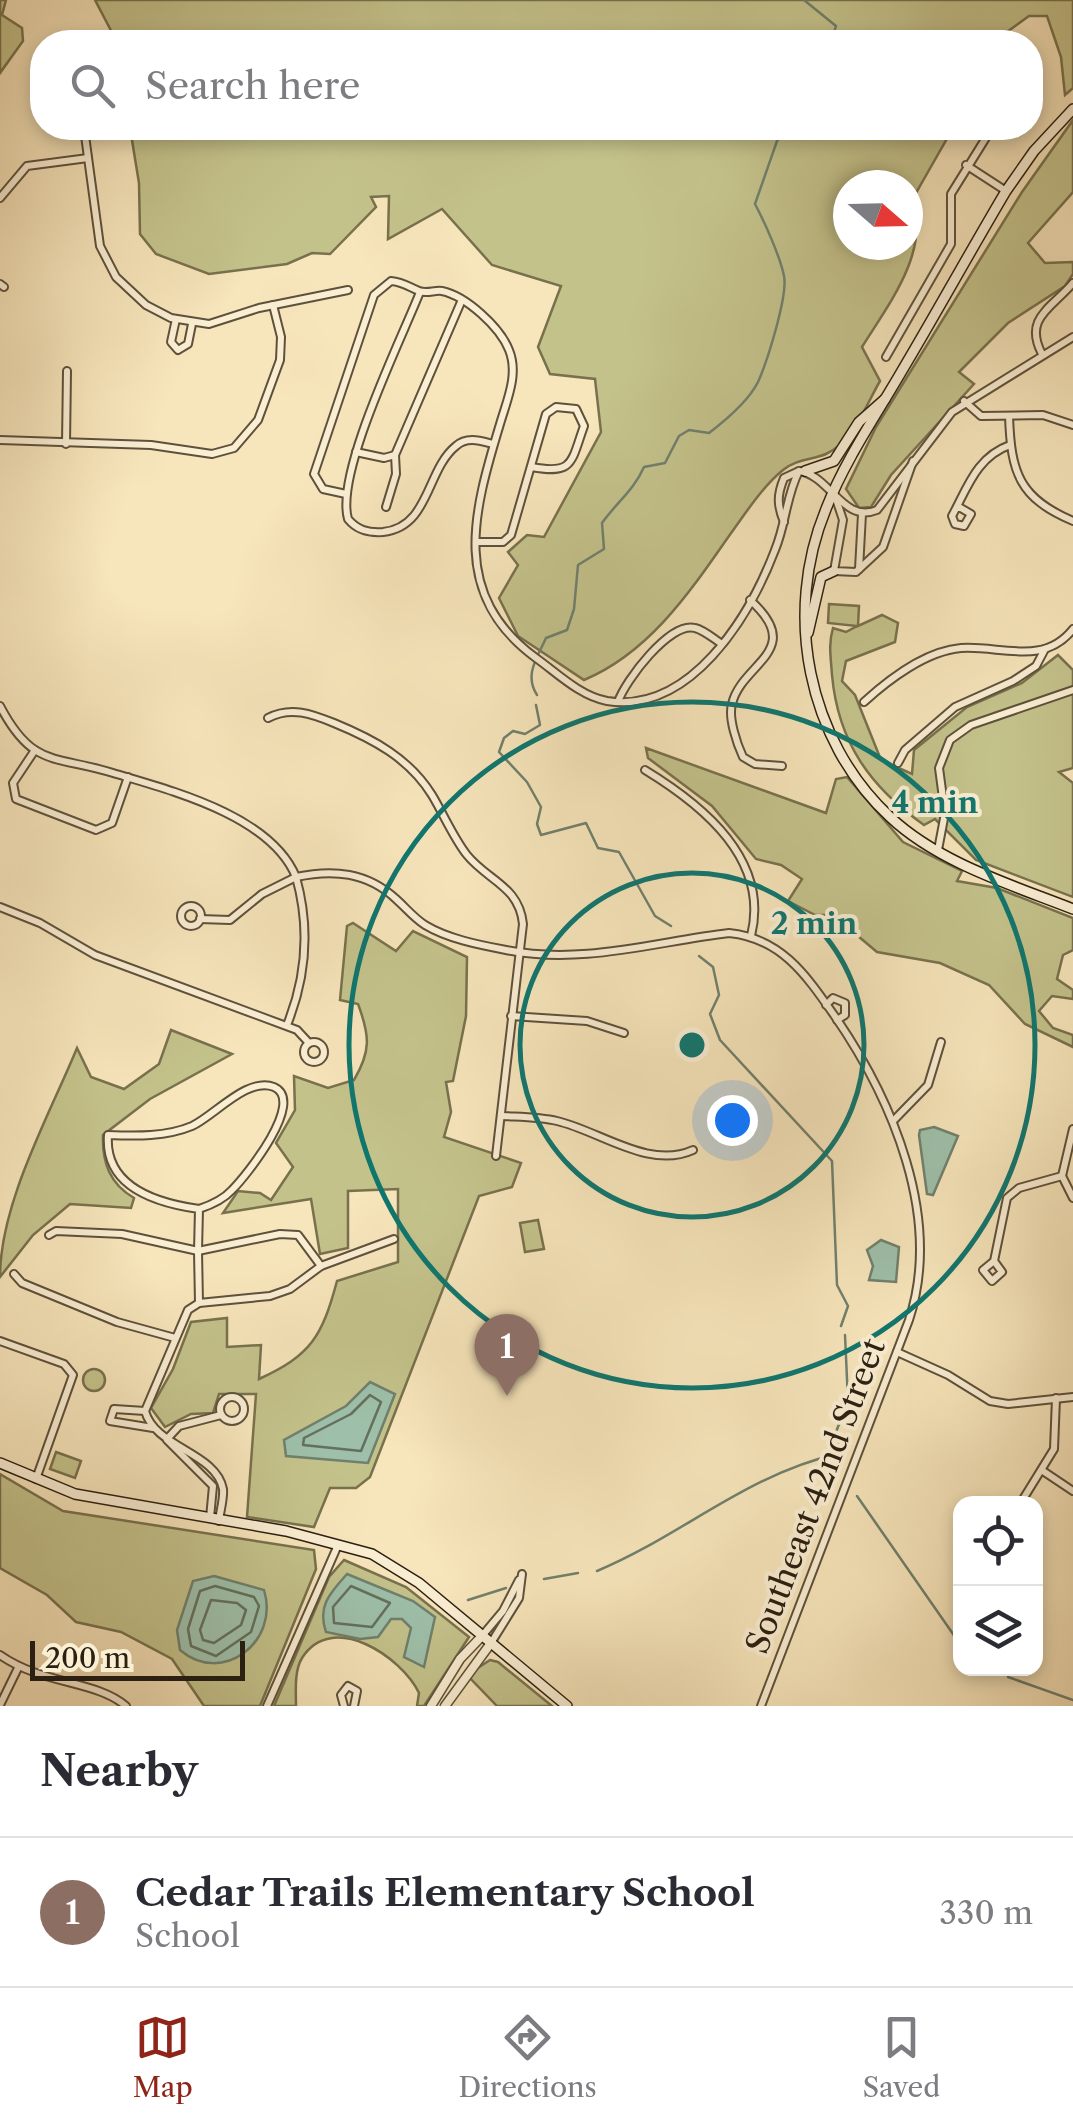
<!DOCTYPE html>
<html lang="en">
<head>
<meta charset="utf-8">
<style>
  body { margin:0; font-family:"Libre Caslon Text",serif; background:#f7f7f7; color:#2b2b33 }
  .controls { position:absolute; right:30px; bottom:30px; display:grid; overflow:hidden; border-radius:20px; box-shadow:0 5px 15px #0003 }
  .controls button { width:90px; height:90px; display:grid; place-items:center; padding:0; border:0; border-bottom:2px solid #e1e1e2; background:#fff; color:#2b2b33; font:50px sans-serif }
  .compass { position:absolute; left:833px; top:170px; width:90px; height:90px; border-radius:50%; background:#fff; box-shadow:0 5px 15px #0003; rotate:110deg }
  .scale { position:absolute; left:30px; bottom:25px; width:215px; box-sizing:border-box; padding-left:10px; border:5px solid #2b2011; border-top:0; font-size:28px; line-height:35px; white-space:nowrap; color:#2b2011; -webkit-text-stroke:8px #faeed3; paint-order:stroke }
  .you { position:absolute; left:732px; top:1120px; width:35px; height:35px; margin:-25px; border:8px solid #fff; border-radius:50%; background:#1a73e8; box-shadow:0 0 0 15px #1a73e833 }
  .badge { display:grid; place-items:center; width:65px; height:65px; border-radius:50%; background:#8f2418; color:#fff; font-size:32px; font-weight:700 }
  .pin { position:absolute; translate:-50% -82px; filter:drop-shadow(0 2px 5px #0008) }
  .pin::after { content:''; position:absolute; top:52px; width:35px; height:30px; background:inherit; clip-path:polygon(0 0,100% 0,50% 100%) }
  .list { margin:0; padding:0; list-style:none }
  h2 { display:flex; justify-content:space-between; align-items:center; height:130px; margin:0; padding:0 40px; font-size:42px }
  h2 small { font-size:32px; font-weight:400; color:#7c7c81 }
  .list li { display:grid; grid-template-columns:65px 1fr auto; gap:30px; align-items:center; box-sizing:border-box; height:150px; padding:0 40px; border-top:2px solid #e1e1e2 }
  .list b { display:block; font-size:38px; white-space:nowrap }
  .list p { margin:0; font-size:32px; white-space:nowrap; color:#7c7c81 }
  .list em { font-size:32px; font-style:normal; color:#7c7c81 }
  .icon { flex:none; width:55px; height:55px; fill:none; stroke:currentColor; stroke-width:2; stroke-linecap:round; stroke-linejoin:round }
  .map { position:relative; flex:none; width:1073px; height:1706px; overflow:hidden }
  .search { position:absolute; background:#fff; box-shadow:0 5px 15px #0003; left:30px; right:30px; top:30px; height:110px; display:flex; align-items:center; gap:25px; box-sizing:border-box; padding:0 35px; border-radius:40px; color:#7c7c81; font-size:38px }
  .sheet { height:280px; background:#fff }
  nav { display:flex; justify-content:space-around; align-items:center; box-sizing:border-box; height:140px; border-top:2px solid #e1e1e2; background:#fff; font-size:28px; color:#7c7c81 }
  nav a { display:grid; justify-items:center; gap:5px }
  nav .on { color:#8f2418 }
  .map>svg:first-child { display:block }
</style>
</head>
<body>
<div class="map">
<svg width="1073" height="1706" viewBox="0 0 1073 1706">
  <rect width="100%" height="100%" fill="#f7e5bb"/>
  <filter id="stains"><feTurbulence type="fractalNoise" baseFrequency=".002" numOctaves="4"/><feColorMatrix values="0 0 0 0 .2 0 0 0 0 .09 0 0 0 0 .02 0 0 0 .5 -.17"/></filter>
  <radialGradient id="worn" r=".72"><stop offset=".6" stop-color="#630" stop-opacity="0"/><stop offset="1" stop-color="#630" stop-opacity=".3"/></radialGradient>
  <g fill="#c4c28b" stroke="#78714e" stroke-width="2.5" fill-rule="evenodd">
    <polygon points="0,0 6,0 2,15 22,28 23,41 0,73"/>
    <polygon points="95,0 1073,0 1073,88 1065,95 1061,57 1047,16 1029,16 993,42 117,42"/>
    <polygon points="1073,120 1073,192 1028,243 1045,263 1073,262 1073,274 1065,286 1008,323 959,372 974,384 891,475 871,507 859,508 846,489 876,427 1022,192"/>
    <path d="M 130,128 L 953,128 L 912,200 C 931,251 888,305 862,347 L 880,381 C 866,405 853,442 826,454 C 812,460 796,459 783,470 C 762,487 745,514 729,536 C 690,592 649,653 584,680 L 518,636 L 499,598 L 518,565 L 508,552 L 527,535 L 544,537 L 601,432 L 595,379 L 550,374 L 538,347 L 561,286 L 492,265 L 442,209 L 388,239 L 389,196 L 371,197 L 376,207 L 330,254 L 312,253 L 287,264 L 209,274 L 156,254 L 140,234 L 139,183 ZM 848,185 L 908,185 L 908,245 L 848,245 Z"/>
    <path d="M 829,604 L 859,606 L 858,626 L 882,615 L 898,623 L 895,642 L 846,661 L 842,681 L 855,695 L 881,760 L 912,774 L 914,750 L 967,707 L 1022,683 L 1058,655 L 1073,670 L 1073,768 L 1059,772 L 1073,783 L 1073,897 L 976,860 L 935,819 L 924,825 C 870,787 838,742 832,675 C 831,658 828,645 833,628 L 846,632 L 857,626 L 828,623 Z"/>
    <polygon points="646,748 826,813 836,779 847,777 903,842 962,871 957,881 997,888 1073,918 1073,950 1063,955 1057,979 1073,990 1073,999 1052,996 1039,1011 1053,1028 1073,1035 1073,1047 1025,1024 989,985 940,963 877,952 833,915 815,915 788,901 802,879 781,865 756,859 712,806 648,758"/>
    <path d="M 353,923 L 396,951 L 413,931 L 467,957 L 466,1016 L 453,1081 L 446,1082 L 451,1112 L 444,1137 L 521,1163 L 512,1187 L 479,1196 L 370,1477 L 356,1488 L 330,1488 L 314,1527 L 247,1517 L 256,1394 L 219,1394 L 213,1413 L 191,1414 L 165,1427 L 151,1408 L 173,1369 L 191,1322 L 227,1318 L 227,1347 L 261,1345 L 259,1379 C 311,1355 322,1337 337,1281 L 398,1262 L 398,1189 L 348,1191 L 348,1248 L 320,1254 L 311,1199 L 223,1213 L 238,1191 L 260,1193 L 271,1200 L 293,1167 L 276,1143 L 295,1110 L 294,1076 L 328,1088 L 354,1080 C 371,1051 370,1036 358,1004 L 340,1000 L 347,926 Z"/>
    <path d="M 171,1030 L 232,1054 L 150,1099 L 103,1135 C 102,1163 110,1184 134,1198 L 131,1208 L 70,1204 L 33,1235 L 0,1277 C 0,1203 49,1116 77,1048 L 91,1077 L 124,1089 L 159,1064 Z"/>
    <polygon points="538,1220 544,1249 525,1252 520,1223"/>
    <circle cx="94" cy="1380" r="11"/>
    <polygon points="56,1452 81,1461 75,1478 50,1469"/>
    <polygon points="0,1474 63,1511 314,1550 316,1569 260,1706 204,1706 172,1659 121,1632 76,1622 47,1595 0,1568"/>
    <path d="M 344,1560 L 406,1587 L 469,1637 L 424,1706 L 417,1706 L 419,1693 C 402,1657 332,1610 302,1658 C 294,1671 296,1692 296,1706 L 274,1706 L 329,1577 Z"/>
    <polygon points="490,1660 498,1662 552,1706 497,1706 467,1675"/>
  </g>
  <g fill="#9ec0aa" stroke="#70806d" stroke-width="2.5">
    <polygon points="934,1127 958,1136 933,1195 927,1194 919,1135 920,1130"/>
    <polygon points="881,1240 899,1247 896,1282 869,1280 873,1266 867,1250"/>
    <polygon points="370,1382 395,1394 368,1463 286,1456 284,1440 346,1406"/>
    <path d="M 347,1574 L 413,1601 L 435,1617 L 424,1667 L 404,1657 L 411,1628 L 402,1619 L 391,1619 L 378,1637 L 360,1639 L 326,1632 C 317,1606 330,1593 347,1574 Z"/>
    <path d="M 214,1576 L 264,1590 C 280,1642 222,1686 180,1650 L 177,1630 L 193,1581 Z"/>
  </g>
  <g fill="none" stroke-linecap="round" stroke-linejoin="round">
    <g stroke="#64705e" stroke-width="2.5">
      <polygon points="370,1395 381,1402 361,1451 303,1445 304,1438 351,1414"/>
      <polygon points="215,1586 254,1597 259,1606 251,1632 216,1656 191,1646 188,1629 200,1591"/>
      <polygon points="351,1586 390,1603 372,1627 334,1623 333,1607"/>
      <polygon points="211,1600 237,1603 246,1610 241,1625 214,1643 203,1640 200,1630"/>
    </g>
    <g stroke="#70806d" stroke-width="2.5">
      <polyline points="804,0 836,26 831,42"/>
      <path d="M 537,695 C 524,675 537,658 546,638 L 567,630 L 574,609 L 578,565 L 604,549 L 602,523 C 617,502 634,490 644,467 L 665,463 L 679,436 L 689,430 L 709,433 C 726,420 748,402 758,382 C 767,362 788,296 784,276 C 780,256 764,221 755,204 L 777,141 L 788,128"/>
      <polyline points="536,705 540,725 525,734 513,731 504,738 499,752 527,782 541,807 537,824 541,835 586,823 598,848 619,852 655,916 671,926"/>
      <polyline points="699,956 713,967 719,995 710,1014 720,1040 832,1161 837,1285 848,1306 841,1326"/>
      <polyline points="836,1479 840,1453 836,1432 848,1401 845,1335"/>
      <polyline points="857,1496 960,1644"/>
      <path d="M 597,1571 C 685,1534 743,1476 840,1453"/>
      <polyline points="544,1579 578,1573"/>
      <polyline points="468,1600 506,1588"/>
      <polyline points="990,1668 997,1672"/>
      <polyline points="1008,1677 1073,1700"/>
    </g>
    <g stroke="#5e513c" stroke-width="10">
      <g id="minor">
        <polyline points="84,128 100,246 116,277 146,305 171,318 209,324 259,308 348,290"/>
        <polyline points="966,165 1006,191"/>
        <polyline points="0,198 27,166 88,158"/>
        <polyline points="0,284 4,287"/>
        <path d="M 420,292 C 401,340 335,473 348,519 C 357,530 368,533 383,532 C 430,527 426,470 456,446 C 467,436 481,441 493,444"/>
        <polyline points="176,319 171,342 178,350 188,344 192,324"/>
        <path d="M 1042,354 C 1023,318 1052,308 1073,283"/>
        <polyline points="886,357 951,244 951,194 992,128"/>
        <polyline points="964,401 981,416 1043,415 1073,425"/>
        <path d="M 1009,416 C 1011,473 1019,498 1073,521"/>
        <polyline points="0,440 151,445 212,454 234,448 258,420 280,360 281,337 273,305"/>
        <polyline points="66,444 67,371"/>
        <polyline points="356,452 384,458 395,455"/>
        <path d="M 346,494 L 323,489 L 314,474 L 374,295 L 391,281 C 403,282 409,287 419,291 C 427,294 434,290 442,291 C 466,296 500,327 509,350 C 519,374 507,400 500,424 C 473,513 450,595 536,658 C 557,673 580,696 607,701 C 690,714 749,618 775,550 C 786,524 786,496 799,471"/>
        <polyline points="835,496 843,520 834,571 856,572 883,547 913,461"/>
        <polyline points="386,507 396,474 395,455 461,302"/>
        <path d="M 959,507 L 971,514 L 964,526 L 955,524 L 952,516 C 967,489 976,457 1010,445"/>
        <path d="M 784,522 C 777,505 777,495 784,478 L 799,471 C 830,475 843,524 877,510 L 952,412 L 1073,337"/>
        <path d="M 477,542 L 503,542 L 511,535 L 546,414 L 556,407 L 576,409 L 584,426 C 571,462 574,475 532,467"/>
        <polyline points="859,569 862,514"/>
        <path d="M 750,600 C 807,651 741,663 732,704 C 728,718 737,744 743,757 L 755,764 L 782,766"/>
        <path d="M 618,702 C 625,681 670,621 695,628 C 704,630 714,639 722,644"/>
        <path d="M 864,702 C 888,680 926,651 961,648 C 1000,645 1043,667 1073,629"/>
        <path d="M 0,706 C 33,769 56,755 113,773 C 173,791 271,816 296,877 C 333,869 367,872 396,899 C 406,908 414,918 425,925 C 448,939 480,945 506,950 C 582,965 654,942 729,933 C 781,938 806,975 834,1015 C 892,1099 943,1217 909,1320 L 761,1706"/>
        <path d="M 268,718 C 291,706 312,714 334,723 C 373,739 409,758 432,795 C 444,815 453,837 467,855 C 488,881 519,886 523,924 L 496,1156"/>
        <polyline points="35,750 13,783 16,799 96,830 112,823 128,777"/>
        <polyline points="898,763 905,750 955,707 1013,681 1036,666 1045,649"/>
        <path d="M 645,770 C 704,806 770,860 751,936"/>
        <polyline points="938,850 945,813 939,768 950,740 971,725 1073,690"/>
        <circle cx="191" cy="916" r="10"/>
        <polyline points="0,907 40,923 95,955 297,1030 309,1043"/>
        <path d="M 200,919 L 230,920 L 262,894 L 296,877 C 310,927 306,978 287,1025"/>
        <polyline points="826,1005 833,998 845,1003 845,1015 837,1020"/>
        <polyline points="511,1016 587,1021 624,1033"/>
        <circle cx="314" cy="1052" r="10"/>
        <path d="M 503,1116 C 521,1117 540,1117 557,1121 C 600,1131 649,1170 693,1150"/>
        <polyline points="894,1120 928,1085 941,1042"/>
        <polyline points="1062,1176 1073,1198"/>
        <path d="M 49,1235 L 56,1231 L 122,1234 L 198,1251 L 199,1209 C 211,1205 223,1200 232,1190 C 247,1175 306,1101 274,1087 C 248,1076 214,1116 192,1126 C 166,1137 136,1136 108,1135 C 104,1187 156,1203 199,1209"/>
        <polyline points="994,1261 1002,1272 992,1281 983,1270 994,1261 1007,1198 1019,1188 1062,1176 1073,1129"/>
        <polyline points="14,1274 22,1283 117,1322 175,1338"/>
        <polyline points="199,1303 198,1251 280,1234 298,1235 321,1266"/>
        <polyline points="0,1341 64,1364 73,1375 36,1479"/>
        <polyline points="897,1352 948,1375 990,1401 1008,1404 1073,1397"/>
        <circle cx="232" cy="1409" r="12"/>
        <polyline points="145,1411 114,1409 110,1421 153,1428"/>
        <polyline points="167,1439 179,1426 221,1415"/>
        <polyline points="167,1440 213,1486 210,1518"/>
        <polyline points="1043,1471 1073,1491"/>
        <polyline points="1020,1504 1054,1449 1056,1398"/>
        <path d="M 219,1521 C 220,1511 224,1499 223,1489 C 216,1452 155,1448 145,1411 L 188,1310 L 199,1303 L 270,1296 L 290,1289 L 321,1266 L 394,1239"/>
        <polyline points="482,1636 503,1611 519,1580"/>
        <polyline points="491,1643 519,1598 522,1574"/>
        <path d="M 0,1655 C 43,1685 95,1680 126,1706"/>
        <polyline points="0,1705 18,1668"/>
        <polyline points="267,1706 338,1545"/>
        <polyline points="344,1706 341,1695 348,1686 357,1691 354,1706"/>
      </g>
    </g>
    <g stroke="#5e513c" stroke-width="11">
      <g id="tertiary">
        <polyline points="431,1706 460,1659 482,1636"/>
        <polyline points="445,1706 491,1643"/>
      </g>
    </g>
    <g stroke="#2b2011" stroke-width="12">
      <g id="secondary">
        <path d="M 1073,109 L 1034,151 L 1006,191 C 971,250 938,310 903,369 C 877,414 845,460 826,509 C 783,613 807,740 890,817 C 939,863 1012,885 1073,909"/>
        <polyline points="805,471 834,461 859,422 885,399"/>
        <polyline points="808,633 821,577 834,571"/>
        <polyline points="0,1463 75,1494 286,1531 372,1554 419,1583 567,1706"/>
      </g>
    </g>
    <use href="#minor" stroke="#faeed3" stroke-width="6"/>
    <use href="#tertiary" stroke="#faeed3" stroke-width="8"/>
    <use href="#secondary" stroke="#faeed3" stroke-width="9"/>
  </g>
  <g fill="none" stroke="#0f766e" stroke-width="5">
    <circle cx="692" cy="1045" r="172"/>
    <circle cx="692" cy="1045" r="343"/>
  </g>
  <g text-anchor="middle" dominant-baseline="central" stroke-width="8" stroke-linejoin="round" paint-order="stroke">
    <g font-size="32" fill="#2b2011" stroke="#faeed3">
      <text transform="translate(815 1496) rotate(-69)">Southeast 42nd Street</text>
    </g>
  </g>
  <circle cx="692" cy="1045" r="15" fill="#0f766e" stroke="#faeed3" stroke-width="5"/>
  <g font-size="30" text-anchor="middle" font-weight="bold" fill="#0f766e" stroke="#faeed3" stroke-width="8" stroke-linejoin="round" paint-order="stroke">
    <text x="935" y="813">4 min</text>
    <text x="814" y="934">2 min</text>
  </g>
  <rect width="100%" height="100%" filter="url(#stains)"/>
  <rect width="100%" height="100%" fill="url(#worn)"/>
</svg>
<div class="controls">
<button><svg class="icon" aria-label="locate" viewBox="0 0 24 24"><circle cx="12" cy="12" r="6"/><path d="M12 2v4M12 18v4M2 12h4M18 12h4"/></svg></button>
<button><svg class="icon" aria-label="layers" viewBox="0 0 24 24"><path d="M12 4l9 5-9 5-9-5zM3 14l9 5 9-5"/></svg></button>
</div>
<svg class="compass" viewBox="-18 -18 36 36"><path d="M0-13l5 13h-10z" fill="#e53935"/><path d="M0 13l5-13h-10z" fill="#7c7c81"/></svg>
<div class="scale">200 m</div>
<div class="you"></div>
<div class="pin badge" style="left:507px;top:1396px;background:#8d6e63">1</div>
<div class="search"><svg class="icon" aria-label="search" viewBox="0 0 24 24"><circle cx="10" cy="10" r="6"/><path d="M15 15l6 6"/></svg>Search here</div>
</div>
<section class="sheet">
<h2>Nearby<small></small></h2>
<ul class="list">
<li><span class="badge" style="background:#8d6e63">1</span><div><b>Cedar Trails Elementary School</b><p>School</p></div><em>330 m</em></li>
</ul>
</section>
<nav>
<a class="on"><svg class="icon" aria-label="map" viewBox="0 0 24 24"><path d="M3 6l6-2 6 2 6-2v14l-6 2-6-2-6 2zM9 4v14M15 6v14"/></svg>Map</a>
<a><svg class="icon" aria-label="directions" viewBox="0 0 24 24"><path d="M12 3l9 9-9 9-9-9zM9 14v-3h6M13 9l2 2-2 2"/></svg>Directions</a>
<a><svg class="icon" aria-label="saved" viewBox="0 0 24 24"><path d="M7 4h10v16l-5-4-5 4z"/></svg>Saved</a>
</nav>
</body>
</html>
